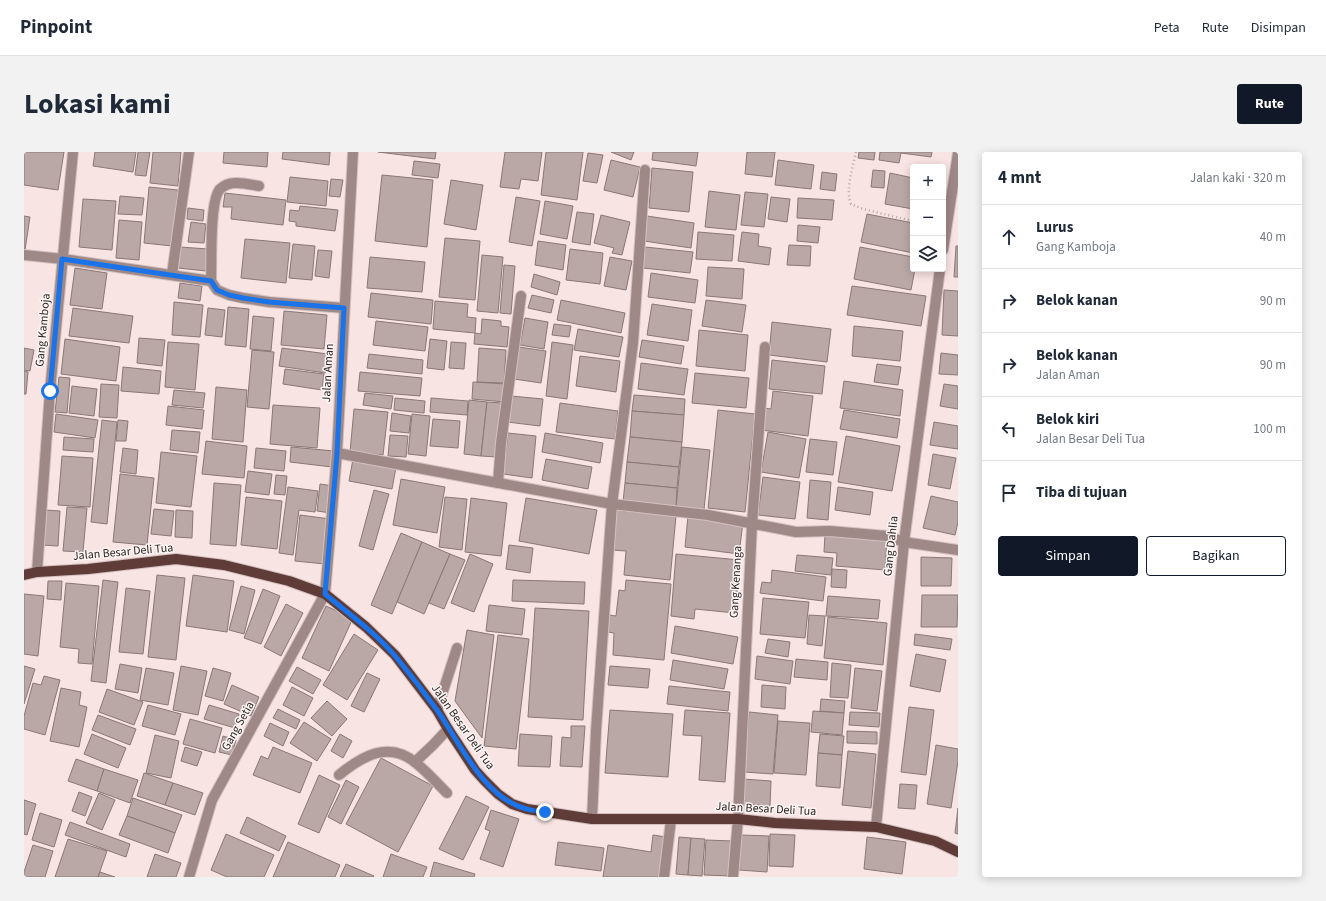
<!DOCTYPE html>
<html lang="id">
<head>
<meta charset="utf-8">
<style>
  body { margin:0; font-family:"Source Sans 3",sans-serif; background:#f2f2f3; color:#1f2937 }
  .controls { position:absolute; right:12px; top:12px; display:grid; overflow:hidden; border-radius:4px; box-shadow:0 2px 10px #0003 }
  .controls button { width:36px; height:36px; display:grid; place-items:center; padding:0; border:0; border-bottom:1px solid #e0e1e3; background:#fff; color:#1f2937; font:20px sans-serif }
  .stop { position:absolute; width:12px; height:12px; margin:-9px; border:3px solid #1a73e8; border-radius:50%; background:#fff }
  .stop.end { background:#1a73e8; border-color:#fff; box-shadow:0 1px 4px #0008 }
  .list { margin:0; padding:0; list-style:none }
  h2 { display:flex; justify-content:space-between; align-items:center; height:52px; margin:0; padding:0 16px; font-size:17px }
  h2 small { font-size:13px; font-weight:400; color:#747a83 }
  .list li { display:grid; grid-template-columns:26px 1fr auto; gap:12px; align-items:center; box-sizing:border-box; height:64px; padding:0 16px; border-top:1px solid #e0e1e3 }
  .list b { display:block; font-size:15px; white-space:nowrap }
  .list p { margin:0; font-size:13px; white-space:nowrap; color:#747a83 }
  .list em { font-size:13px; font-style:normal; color:#747a83 }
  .actions { display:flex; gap:8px; padding:12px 16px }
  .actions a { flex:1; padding:9px 0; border:1px solid #111827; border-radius:4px; text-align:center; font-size:14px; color:#111827 }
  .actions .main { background:#111827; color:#fff }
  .icon { flex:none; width:22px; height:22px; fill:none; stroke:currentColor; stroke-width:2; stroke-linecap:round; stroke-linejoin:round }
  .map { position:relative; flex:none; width:934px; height:725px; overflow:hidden; border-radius:4px }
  header { display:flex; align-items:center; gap:24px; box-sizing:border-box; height:56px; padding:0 20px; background:#fff; border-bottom:1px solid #e0e1e3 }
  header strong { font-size:19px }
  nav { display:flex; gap:22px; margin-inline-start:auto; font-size:14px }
  .intro { display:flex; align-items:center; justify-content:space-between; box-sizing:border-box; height:96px; padding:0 24px }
  h1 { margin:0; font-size:28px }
  .button { padding:10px 18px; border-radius:4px; background:#111827; color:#fff; font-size:14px; font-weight:700 }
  main { display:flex; gap:24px; padding:0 24px }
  aside { flex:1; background:#fff; border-radius:4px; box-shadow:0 2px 10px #0003 }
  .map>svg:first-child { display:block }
</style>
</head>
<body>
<header>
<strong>Pinpoint</strong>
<nav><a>Peta</a><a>Rute</a><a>Disimpan</a></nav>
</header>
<div class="intro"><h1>Lokasi kami</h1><a class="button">Rute</a></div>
<main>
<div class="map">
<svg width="934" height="725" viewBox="0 0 934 725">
  <rect width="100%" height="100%" fill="#f8e4e2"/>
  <g fill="#baa8a6" stroke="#897876">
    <polygon points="0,0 40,0 34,38 0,33"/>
    <polygon points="71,0 112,0 109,20 69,14"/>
    <polygon points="114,0 126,0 122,24 111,23"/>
    <polygon points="129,0 157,0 154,34 126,31"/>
    <polygon points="200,0 244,0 243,15 199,11"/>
    <polygon points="259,0 306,0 305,13 258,7"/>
    <polygon points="354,0 412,0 411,7"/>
    <polygon points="481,0 518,0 514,29 497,27 495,37 476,35"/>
    <polygon points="522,0 559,0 553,48 517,43"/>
    <polygon points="587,0 610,0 607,8"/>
    <polygon points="629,0 674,0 672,14 628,8"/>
    <polygon points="723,0 751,0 748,25 721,22"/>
    <polygon points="835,0 851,0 850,8 834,6"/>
    <polygon points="856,0 908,0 907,5 877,1 875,11 855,8"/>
    <polygon points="564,1 579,3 573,31 559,29"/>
    <polygon points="587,8 616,15 609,45 580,38"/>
    <polygon points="754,8 790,13 787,37 751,33"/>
    <polygon points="390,9 416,12 414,26 388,23"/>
    <polygon points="628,16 669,20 665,60 625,56"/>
    <polygon points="849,18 861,19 860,36 847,35"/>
    <polygon points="798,20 813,22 811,39 796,37"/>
    <polygon points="866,21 889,26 889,57 861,52"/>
    <polygon points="358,23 409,28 403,95 351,89"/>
    <polygon points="266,25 304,29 302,54 263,50"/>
    <polygon points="307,27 319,28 316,45 305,44"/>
    <polygon points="427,28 459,33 452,78 420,72"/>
    <polygon points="125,35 154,38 148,94 120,91"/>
    <polygon points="685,39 716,43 712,78 681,75"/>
    <polygon points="721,40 744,42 740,75 717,73"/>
    <polygon points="201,41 262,48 259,73 207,67 208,55 199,55"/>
    <polygon points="96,44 120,46 118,63 94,62"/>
    <polygon points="492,45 516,49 508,94 485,90"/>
    <polygon points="747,45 766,47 763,70 744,67"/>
    <polygon points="774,46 810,48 808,68 773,66"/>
    <polygon points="59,47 92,49 88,98 55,95"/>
    <polygon points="521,49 549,54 543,87 516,82"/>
    <polygon points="276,54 314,58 311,79 272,74 272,70 265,69 266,58 275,59"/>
    <polygon points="164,56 180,58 179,69 163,67"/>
    <polygon points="553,60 570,62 566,93 548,90"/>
    <polygon points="843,62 889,71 889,101 837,90"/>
    <polygon points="577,63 606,70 598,103 588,101 590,96 570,91"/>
    <polygon points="0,64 6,65 1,98 0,98"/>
    <polygon points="623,64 670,71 667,96 620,89"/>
    <polygon points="95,68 118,70 115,108 92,106"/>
    <polygon points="167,70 182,72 180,91 164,90"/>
    <polygon points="774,73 796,75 794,91 773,89"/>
    <polygon points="674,80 710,83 708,109 672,107"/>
    <polygon points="718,80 735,82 734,94 747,96 745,113 714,109"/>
    <polygon points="421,86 456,89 451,148 415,145"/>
    <polygon points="221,87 266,91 262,131 217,126"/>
    <polygon points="514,89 542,93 539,118 511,113"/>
    <polygon points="269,92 291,94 288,128 265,126"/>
    <polygon points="765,93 787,94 786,114 763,113"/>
    <polygon points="932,94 934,94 934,125 930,125"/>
    <polygon points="156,95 184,97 182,119 154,116"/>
    <polygon points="621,95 669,100 666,121 619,116"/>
    <polygon points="836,95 889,105 889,117 891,117 887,138 830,127"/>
    <polygon points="546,97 579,101 576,132 542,128"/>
    <polygon points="294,98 308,99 305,126 291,124"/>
    <polygon points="458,103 479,105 474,161 453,159"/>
    <polygon points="346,105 401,110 398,140 343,136"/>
    <polygon points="586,105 608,109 602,138 580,134"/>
    <polygon points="480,113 491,114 487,162 476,161"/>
    <polygon points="684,115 720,117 718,147 682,144"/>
    <polygon points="51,116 83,121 78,157 46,153"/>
    <polygon points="627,121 674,128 671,151 624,145"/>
    <polygon points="510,122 536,130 533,143 507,135"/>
    <polygon points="156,131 178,134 176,149 154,146"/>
    <polygon points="828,134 902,144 897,174 823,163"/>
    <polygon points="920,138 934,139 934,184 918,183"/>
    <polygon points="347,141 409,148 407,172 344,165"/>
    <polygon points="508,143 530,148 527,161 504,156"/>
    <polygon points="537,148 601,161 597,181 533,168"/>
    <polygon points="682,148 722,153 718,180 678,174"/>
    <polygon points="411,149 444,152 443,165 452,166 451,181 409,177"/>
    <polygon points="150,150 179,153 176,185 148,183"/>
    <polygon points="628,152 668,158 664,189 623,183"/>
    <polygon points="204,155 225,157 222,195 201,193"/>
    <polygon points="49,156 109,164 105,191 45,184"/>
    <polygon points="184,156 201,158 198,185 181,183"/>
    <polygon points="260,159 303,163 300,197 257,193"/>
    <polygon points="229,164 250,166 247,199 226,197"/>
    <polygon points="501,166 524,170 520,197 496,193"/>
    <polygon points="458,167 477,169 477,174 485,175 483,195 450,192 451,181 457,182"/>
    <polygon points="352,169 404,175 401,199 349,193"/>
    <polygon points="748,170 807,177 803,210 745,203"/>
    <polygon points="530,172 547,174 545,185 528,183"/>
    <polygon points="830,174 879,179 876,209 828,204"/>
    <polygon points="554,177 599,185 595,205 550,198"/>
    <polygon points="675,178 724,183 721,219 672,214"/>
    <polygon points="115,186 141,188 138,214 113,211"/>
    <polygon points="41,187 96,195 92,229 37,222"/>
    <polygon points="406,187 423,189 420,218 403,216"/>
    <polygon points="618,188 660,194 657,212 615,205"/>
    <polygon points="144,190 175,192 171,238 141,235"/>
    <polygon points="427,190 442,191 440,217 425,216"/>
    <polygon points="528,190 549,193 543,247 522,244"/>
    <polygon points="495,195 522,199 517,231 490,227"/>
    <polygon points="0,196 10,198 6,219 0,218"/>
    <polygon points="258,196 304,202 301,221 255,214"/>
    <polygon points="455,196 482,198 480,231 453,230"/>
    <polygon points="228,198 250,200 245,257 223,255"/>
    <polygon points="917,201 934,203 934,223 915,222"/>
    <polygon points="345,202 399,208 398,222 343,216"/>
    <polygon points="556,204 596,209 592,240 552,234"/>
    <polygon points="748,208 801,214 798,242 745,237"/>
    <polygon points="617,211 664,217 660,243 614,237"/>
    <polygon points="853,212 877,215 874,233 850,230"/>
    <polygon points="99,215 137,219 135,242 97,239"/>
    <polygon points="261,217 300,222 298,238 259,232"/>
    <polygon points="0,219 4,220 2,242 0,242"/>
    <polygon points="336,220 398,226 396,244 334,239"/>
    <polygon points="671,221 725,226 722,256 668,251"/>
    <polygon points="35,225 46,226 43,261 31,260"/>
    <polygon points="820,229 879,238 876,264 816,256"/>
    <polygon points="449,230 482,232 481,250 448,247"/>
    <polygon points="77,232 95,233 93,266 75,265"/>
    <polygon points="920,232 934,234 934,257 916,254"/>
    <polygon points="48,234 73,237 70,264 45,261"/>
    <polygon points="192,235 223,238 219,290 188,287"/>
    <polygon points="150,238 181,241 179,256 148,253"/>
    <polygon points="749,239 789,244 784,284 737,278 740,256 747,257"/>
    <polygon points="341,241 369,244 367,257 339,253"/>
    <polygon points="610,243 661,247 660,263 608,259"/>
    <polygon points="487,244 519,247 516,274 483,270"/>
    <polygon points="371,246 401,249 400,261 370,258"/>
    <polygon points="407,246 444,249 443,263 406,260"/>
    <polygon points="445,248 463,250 457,304 440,302"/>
    <polygon points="463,250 478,251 473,305 457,304"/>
    <polygon points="536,251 594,259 591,287 532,280"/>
    <polygon points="249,253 296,256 293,296 246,292"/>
    <polygon points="144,254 180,258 178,277 142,273"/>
    <polygon points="330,257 364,260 359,303 326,300"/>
    <polygon points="694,258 731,262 721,360 684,356"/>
    <polygon points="820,258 876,267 873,286 816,277"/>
    <polygon points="608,259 660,263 658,290 606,285"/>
    <polygon points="368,261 387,264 385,281 366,279"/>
    <polygon points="32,262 74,268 71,286 30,280"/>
    <polygon points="388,262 406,264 402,304 384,302"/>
    <polygon points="409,267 436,269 434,296 406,294"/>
    <polygon points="78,268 93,270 83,372 67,370"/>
    <polygon points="94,268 104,269 102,289 92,289"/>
    <polygon points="910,270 934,274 934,297 906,293"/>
    <polygon points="148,278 176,280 174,301 146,298"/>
    <polygon points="744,280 782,287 775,326 737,320"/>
    <polygon points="484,281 512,284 508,326 479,322"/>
    <polygon points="521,281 579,291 576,311 518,300"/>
    <polygon points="366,283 384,284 382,305 364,304"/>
    <polygon points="822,284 876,294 868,339 814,330"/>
    <polygon points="40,285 70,287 69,300 39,298"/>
    <polygon points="606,285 658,290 655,315 603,310"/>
    <polygon points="786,287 813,290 809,323 782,320"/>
    <polygon points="182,289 223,294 220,326 178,322"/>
    <polygon points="267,295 310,299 308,315 266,310"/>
    <polygon points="658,295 686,298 680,358 652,355"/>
    <polygon points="99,296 114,298 112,322 96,320"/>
    <polygon points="232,296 262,299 260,319 230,316"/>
    <polygon points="137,300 173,304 167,355 132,351"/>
    <polygon points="909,302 932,306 926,337 904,333"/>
    <polygon points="38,304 69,306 66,355 34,353"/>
    <polygon points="329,307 372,315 368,337 325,329"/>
    <polygon points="522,307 568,315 564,337 518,328"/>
    <polygon points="603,310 655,315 653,336 601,331"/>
    <polygon points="224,319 248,322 245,343 221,340"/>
    <polygon points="96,322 130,326 123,393 89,390"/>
    <polygon points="252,323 263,324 261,343 250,342"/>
    <polygon points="739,325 776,330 771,367 734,363"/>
    <polygon points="377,327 421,335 413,381 369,373"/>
    <polygon points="786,328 807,330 804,368 783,366"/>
    <polygon points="190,331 217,333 212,394 186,392"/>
    <polygon points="601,331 653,336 652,355 599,350"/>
    <polygon points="296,332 310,334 307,361 293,359"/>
    <polygon points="264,335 294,339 291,360 275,358 269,403 255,401"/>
    <polygon points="814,335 849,340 846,363 811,358"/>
    <polygon points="350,338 365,342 349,398 335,394"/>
    <polygon points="907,344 934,350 934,370 931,383 899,376"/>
    <polygon points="222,345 258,349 253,397 217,393"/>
    <polygon points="421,345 443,347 438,398 415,395"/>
    <polygon points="447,346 483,351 477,404 441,400"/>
    <polygon points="502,346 573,358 565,402 495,389"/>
    <polygon points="43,355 63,356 59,400 39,399"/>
    <polygon points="130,357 150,359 147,384 127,382"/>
    <polygon points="21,358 36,359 34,394 19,393"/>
    <polygon points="152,358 169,359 168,386 151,385"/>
    <polygon points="592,358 652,364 646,428 600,423 602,399 588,398"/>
    <polygon points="276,363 306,367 301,412 271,409"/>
    <polygon points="664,364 719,370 715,402 661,395"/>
    <polygon points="377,381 398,390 368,462 347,453"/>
    <polygon points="801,382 863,386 861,418 812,414 813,401 800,400"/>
    <polygon points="398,390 426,402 400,462 373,450"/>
    <polygon points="485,393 509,396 506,421 482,417"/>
    <polygon points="426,402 441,408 420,457 405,451"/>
    <polygon points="446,402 469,412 450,460 427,451"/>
    <polygon points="652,402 716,408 711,461 671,457 670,467 647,464"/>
    <polygon points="773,403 809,406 807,423 771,419"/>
    <polygon points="897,405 928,406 927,434 897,434"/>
    <polygon points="808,417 823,418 822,436 807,435"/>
    <polygon points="748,418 802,425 799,449 736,441 738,430 747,431"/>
    <polygon points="133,423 161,426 152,508 124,505"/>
    <polygon points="169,423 210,429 203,480 162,474"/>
    <polygon points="79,428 94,430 82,531 67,529"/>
    <polygon points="489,428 561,430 560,452 488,449"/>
    <polygon points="602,428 647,432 640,508 589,503 590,481 584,480 585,463 592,464 595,438 601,439"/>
    <polygon points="24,429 38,429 37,448 23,447"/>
    <polygon points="42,431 75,434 68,512 54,511 55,497 36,495"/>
    <polygon points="217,434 231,438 220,482 205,478"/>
    <polygon points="102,436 126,439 119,502 95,500"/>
    <polygon points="239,437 256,444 237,492 220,486"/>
    <polygon points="0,442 20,444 14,504 0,502"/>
    <polygon points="898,443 934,443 933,475 897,475"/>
    <polygon points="804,444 856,448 854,467 802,464"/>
    <polygon points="739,446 785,450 781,486 736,482"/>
    <polygon points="262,452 279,461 257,504 240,495"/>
    <polygon points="465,453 501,457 498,483 462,479"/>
    <polygon points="302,454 329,466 305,519 278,506"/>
    <polygon points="511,456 565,459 559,568 504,565"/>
    <polygon points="785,463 801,464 798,494 783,492"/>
    <polygon points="804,465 863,471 859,513 800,506"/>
    <polygon points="651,474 714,485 709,512 647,501"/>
    <polygon points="443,478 470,483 458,586 431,549"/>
    <polygon points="330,482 354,498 323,548 299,533"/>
    <polygon points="891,482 928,487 926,498 890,493"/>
    <polygon points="474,483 505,487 492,597 460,594"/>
    <polygon points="744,487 766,490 764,505 741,501"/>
    <polygon points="892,502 922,508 916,540 886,534"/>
    <polygon points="733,504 769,509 766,532 731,527"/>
    <polygon points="772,507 804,510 803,528 770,525"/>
    <polygon points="649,508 704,517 700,537 646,528"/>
    <polygon points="808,511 827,513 824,546 806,545"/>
    <polygon points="96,512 118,516 114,541 91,537"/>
    <polygon points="0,514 11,517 0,552"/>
    <polygon points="157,514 183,519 174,563 149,558"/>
    <polygon points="586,514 626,517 624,536 584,533"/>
    <polygon points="273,515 297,528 289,542 265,529"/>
    <polygon points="122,516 150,521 144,553 116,548"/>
    <polygon points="189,516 207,521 199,549 181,544"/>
    <polygon points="831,516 858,519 853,559 827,556"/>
    <polygon points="343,521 356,527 340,560 327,554"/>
    <polygon points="20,524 36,528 21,583 0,577 0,564 9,531 17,533"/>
    <polygon points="208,533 235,545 227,564 200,552"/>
    <polygon points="738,533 762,535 761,557 737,555"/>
    <polygon points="645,534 706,540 704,559 643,552"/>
    <polygon points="268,535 289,546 280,564 259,553"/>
    <polygon points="37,536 57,540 55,553 63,555 55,595 26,589"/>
    <polygon points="83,537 119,550 110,573 75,560"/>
    <polygon points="797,547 821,549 820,561 796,559"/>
    <polygon points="303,549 323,567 308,584 287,566"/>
    <polygon points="124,553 157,562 151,583 118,574"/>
    <polygon points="185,553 215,562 211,576 180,567"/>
    <polygon points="885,555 910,558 902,623 877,620"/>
    <polygon points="254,557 276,568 272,577 249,566"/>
    <polygon points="586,558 649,562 644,625 581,621"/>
    <polygon points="661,558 706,561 701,630 675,628 678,584 659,583"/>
    <polygon points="789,559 820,561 818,583 787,580"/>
    <polygon points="725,560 754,563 749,622 720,620"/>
    <polygon points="826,560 856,561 855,575 825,573"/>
    <polygon points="74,563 112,577 106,593 68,578"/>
    <polygon points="166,567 198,576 191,601 159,592"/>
    <polygon points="754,569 786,571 782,623 750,621"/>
    <polygon points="280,570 307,587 293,609 266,591"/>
    <polygon points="246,571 265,580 259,594 240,584"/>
    <polygon points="547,574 561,574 558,615 536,614 538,585 547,586"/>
    <polygon points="823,579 853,580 853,592 823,591"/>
    <polygon points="68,582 102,596 94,616 60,602"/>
    <polygon points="316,582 328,589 319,606 307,599"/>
    <polygon points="496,582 528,584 526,615 494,614"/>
    <polygon points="796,582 820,584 818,603 794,601"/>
    <polygon points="131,583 155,589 147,626 122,621"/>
    <polygon points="199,584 212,588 208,603 195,600"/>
    <polygon points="912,593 934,597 934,609 927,656 903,652"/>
    <polygon points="161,595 178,600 173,614 157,609"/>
    <polygon points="249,595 288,611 276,641 229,623 237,604 244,607"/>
    <polygon points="824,599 852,602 847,656 818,653"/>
    <polygon points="794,601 818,603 816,636 792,634"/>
    <polygon points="357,606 409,634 374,700 322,672"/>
    <polygon points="52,607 80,617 73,639 44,629"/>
    <polygon points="80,617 114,628 106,651 73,639"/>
    <polygon points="120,621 149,631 141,653 113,644"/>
    <polygon points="295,623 316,633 295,681 274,672"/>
    <polygon points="719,627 747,629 746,654 718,652"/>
    <polygon points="322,628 335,635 317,672 304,665"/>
    <polygon points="149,631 179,641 171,663 141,653"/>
    <polygon points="876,632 893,633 891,657 874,656"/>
    <polygon points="55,640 68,645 61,664 48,659"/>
    <polygon points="75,641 91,648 78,678 62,671"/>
    <polygon points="442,644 465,655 439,708 415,697"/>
    <polygon points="109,646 158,663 151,681 103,664"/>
    <polygon points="0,648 12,652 3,683 0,682"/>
    <polygon points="934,656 934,682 931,681"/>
    <polygon points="467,658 495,667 479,715 456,707 466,679 461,677"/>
    <polygon points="16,661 38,668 30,695 8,688"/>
    <polygon points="103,664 151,681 144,701 95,683"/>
    <polygon points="223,665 262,684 255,699 216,681"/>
    <polygon points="46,670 106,692 102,705 41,683"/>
    <polygon points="202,682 250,703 240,725 203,725 187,718"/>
    <polygon points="746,682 771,683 769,715 745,714"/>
    <polygon points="629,683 642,685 635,725 579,725 584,693 627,700"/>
    <polygon points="717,683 745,684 743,720 715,718"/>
    <polygon points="655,685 667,686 664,723 652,722"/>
    <polygon points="843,685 882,690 878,722 840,717"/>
    <polygon points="667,686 681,687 678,724 664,723"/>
    <polygon points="44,687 83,699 74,725 31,725"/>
    <polygon points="682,688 709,689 707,724 680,723"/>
    <polygon points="264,690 316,713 311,725 249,725"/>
    <polygon points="534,690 580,696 577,719 531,713"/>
    <polygon points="9,693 29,699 21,725 0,725 0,720"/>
    <polygon points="131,702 157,711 152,725 123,725"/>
    <polygon points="367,702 403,715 399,725 359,725"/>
    <polygon points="410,710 451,722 450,725 406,725"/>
    <polygon points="322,712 350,724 349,725 316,725"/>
    <polygon points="76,720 91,725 74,725"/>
  </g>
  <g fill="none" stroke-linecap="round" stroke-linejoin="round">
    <g stroke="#d3c1c0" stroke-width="12">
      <g id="minor">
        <polyline points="919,98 934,1"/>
        <polyline points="0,103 39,107 187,129 193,138 205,143 219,146 245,150 320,156"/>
        <polyline points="148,122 165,0"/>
        <path d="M 187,129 C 188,110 185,50 196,37 C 206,27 223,32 235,34"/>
        <polyline points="313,301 588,352 684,363 772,380 806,379 863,384 880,390 934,398"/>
        <polyline points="474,331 477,291 497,144"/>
        <polyline points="13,420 26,239 49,0"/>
        <polyline points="413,558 433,496"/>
        <polyline points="391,610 409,593 424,577"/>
        <path d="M 315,623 C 338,604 365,588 392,611 C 403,620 413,631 423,641"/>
        <polyline points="568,667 572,579 588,352 609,191 621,18"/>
        <polyline points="852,675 880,390 916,117"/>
        <polyline points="165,725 188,648 301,442 313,301 329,0"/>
        <polyline points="640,725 647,668"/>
        <polyline points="709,725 714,667 728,372 741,195"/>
      </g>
    </g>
    <g stroke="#d3c1c0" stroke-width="12">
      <polyline id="major" points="0,423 13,420 64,417 152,407 200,413 265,429 301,442 342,475 371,503 413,558 424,577 451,618 460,628 474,642 488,652 503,657 568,667 714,667 751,671 852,675 911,689 934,700"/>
    </g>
    <path stroke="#b7a7a5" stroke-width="2.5" stroke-dasharray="1 3" stroke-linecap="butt" d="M 832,0 C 829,14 821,39 827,52 L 839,57 L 889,69"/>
    <use href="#minor" stroke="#9f8987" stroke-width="10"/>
    <use href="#major" stroke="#5f3c38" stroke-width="10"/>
  </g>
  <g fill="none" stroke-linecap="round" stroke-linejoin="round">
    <path stroke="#1a73e8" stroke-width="5" d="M 26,239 L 38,107 L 187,129 L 193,138 L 205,143 L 219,146 L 245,150 L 320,156 L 313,302 L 301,442 C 325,462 352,481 372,505 C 386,522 400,540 413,558 C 436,591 460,647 503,657 C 509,659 515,659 521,660"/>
  </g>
  <g text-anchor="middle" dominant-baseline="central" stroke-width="3" stroke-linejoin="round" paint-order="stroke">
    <g font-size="12" fill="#2b2423" stroke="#fdf5f4">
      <text transform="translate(19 178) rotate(-85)">Gang Kamboja</text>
      <text transform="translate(304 221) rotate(-87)">Jalan Aman</text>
      <text transform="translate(867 394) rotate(-84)">Gang Dahlia</text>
      <text transform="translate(99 400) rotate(-5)">Jalan Besar Deli Tua</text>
      <text transform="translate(712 430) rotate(-87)">Gang Kenanga</text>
      <text transform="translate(214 574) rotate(-61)">Gang Setia</text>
      <text transform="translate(439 575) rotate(55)">Jalan Besar Deli Tua</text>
      <text transform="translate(742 657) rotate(3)">Jalan Besar Deli Tua</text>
    </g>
  </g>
</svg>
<div class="controls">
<button>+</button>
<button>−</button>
<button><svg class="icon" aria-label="layers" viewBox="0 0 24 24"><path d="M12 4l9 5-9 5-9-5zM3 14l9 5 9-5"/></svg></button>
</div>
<div class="stop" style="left:26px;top:239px"></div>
<div class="stop end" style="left:521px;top:660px"></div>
</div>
<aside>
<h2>4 mnt<small>Jalan kaki · 320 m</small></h2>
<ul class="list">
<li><svg class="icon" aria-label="ahead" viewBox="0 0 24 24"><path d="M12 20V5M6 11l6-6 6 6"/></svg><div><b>Lurus</b><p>Gang Kamboja</p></div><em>40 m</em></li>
<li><svg class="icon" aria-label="right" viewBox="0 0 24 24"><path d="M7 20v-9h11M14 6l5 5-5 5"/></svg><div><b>Belok kanan</b></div><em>90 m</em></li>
<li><svg class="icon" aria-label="right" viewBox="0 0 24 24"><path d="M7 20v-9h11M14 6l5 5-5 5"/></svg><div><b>Belok kanan</b><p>Jalan Aman</p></div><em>90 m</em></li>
<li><svg class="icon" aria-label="left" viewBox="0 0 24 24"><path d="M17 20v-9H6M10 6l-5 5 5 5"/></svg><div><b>Belok kiri</b><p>Jalan Besar Deli Tua</p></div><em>100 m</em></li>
<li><svg class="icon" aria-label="arrive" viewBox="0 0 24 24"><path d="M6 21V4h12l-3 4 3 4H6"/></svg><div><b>Tiba di tujuan</b></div></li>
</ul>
<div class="actions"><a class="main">Simpan</a><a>Bagikan</a></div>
</aside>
</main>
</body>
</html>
